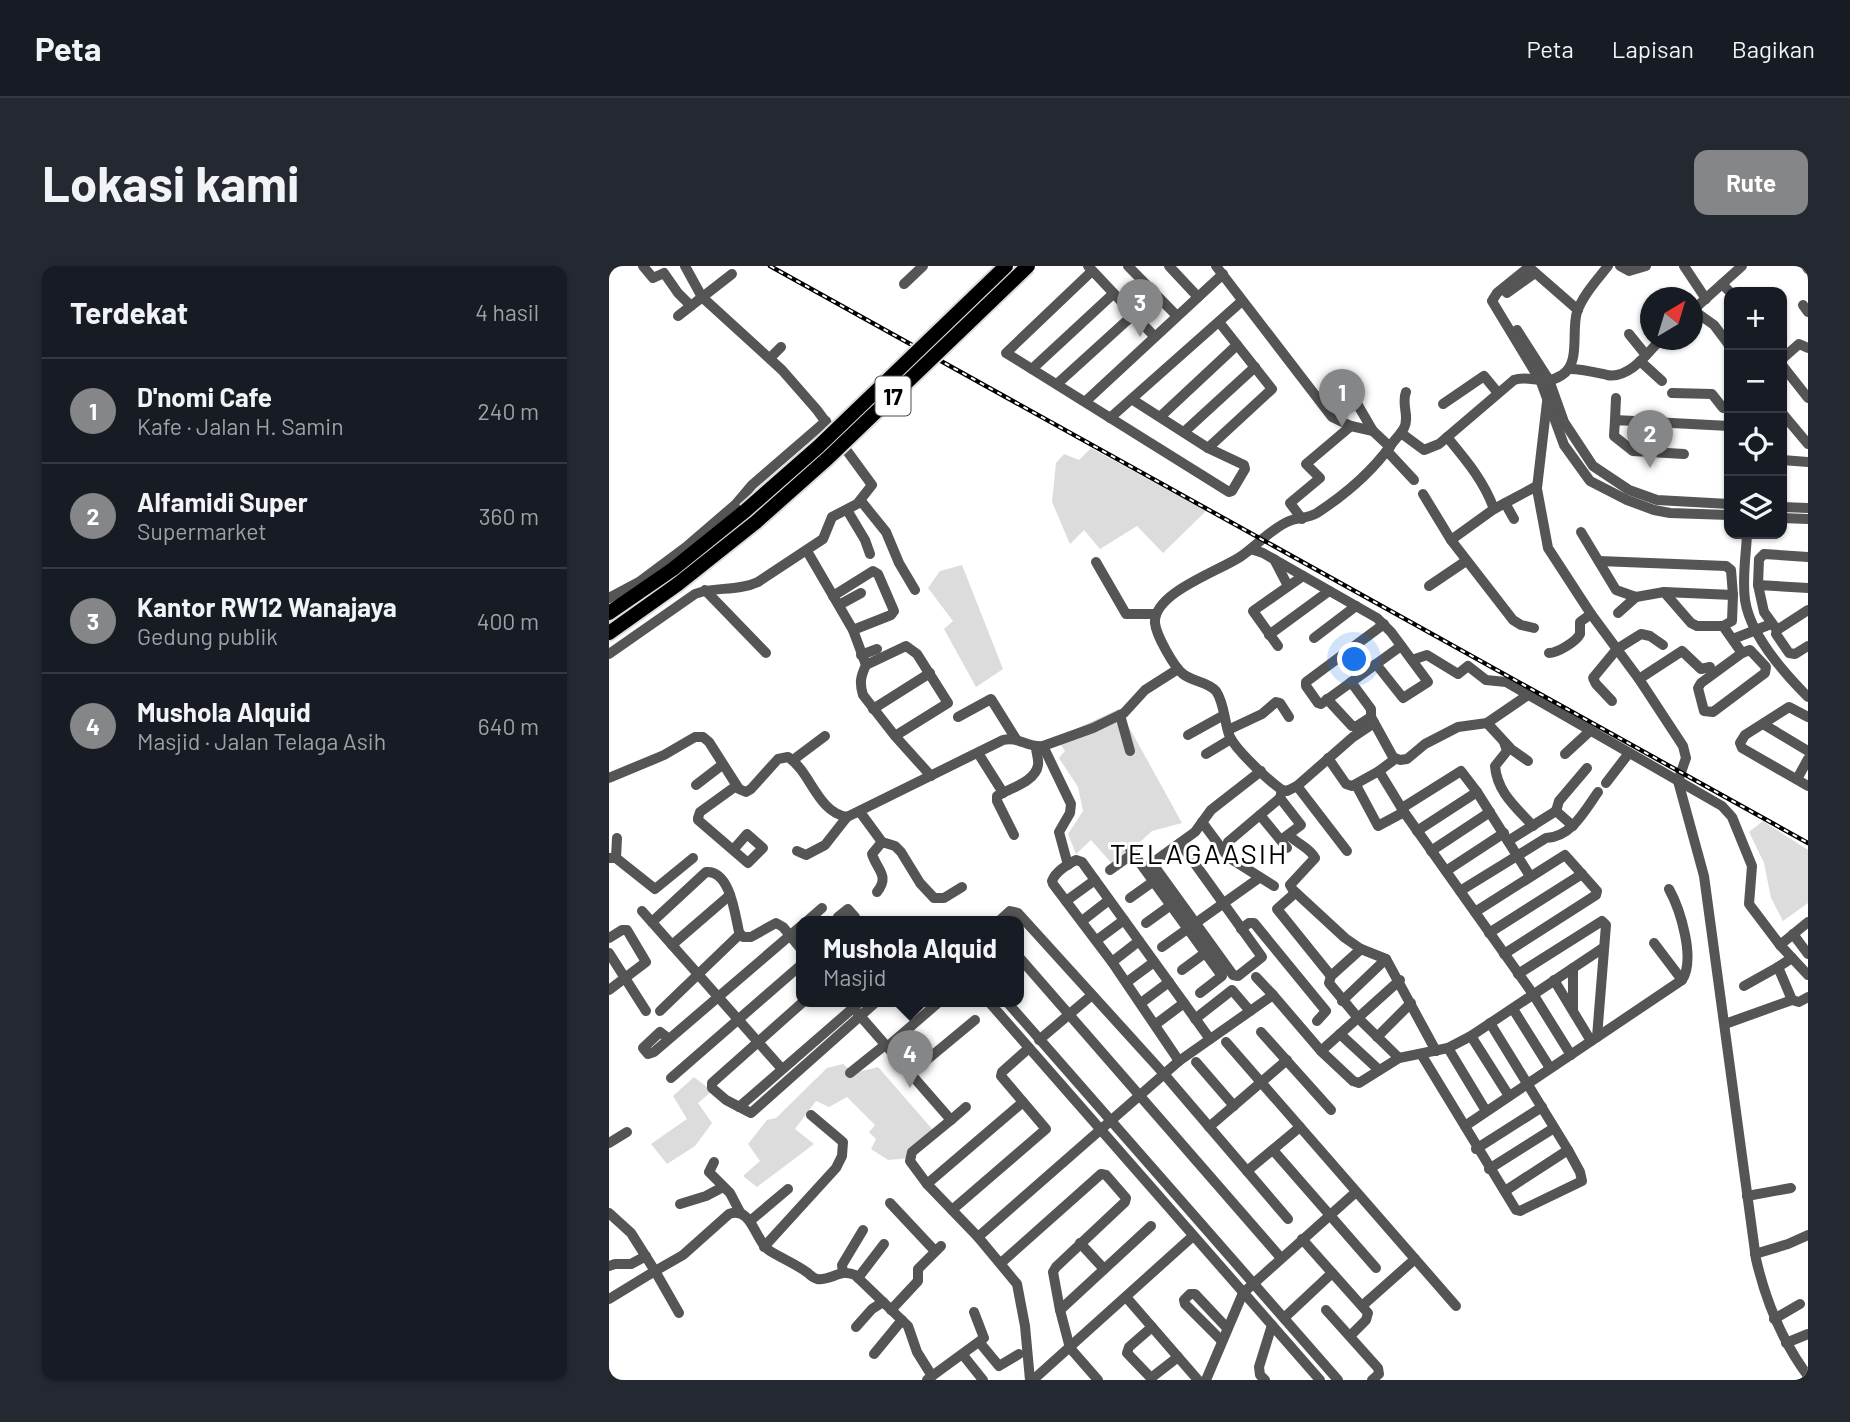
<!DOCTYPE html>
<html lang="id">
<head>
<meta charset="utf-8">
<style>
  body { margin:0; font-family:Barlow,sans-serif; background:#242831; color:#f1f3f6 }
  .controls { position:absolute; right:21px; top:21px; display:grid; overflow:hidden; border-radius:14px; box-shadow:0 2px 5px #0004 }
  .controls button { width:63px; height:63px; display:grid; place-items:center; padding:0; border:0; border-bottom:2px solid #363941; background:#171b24; color:#f1f3f6; font:35px sans-serif }
  .compass { position:absolute; left:1031px; top:21px; width:63px; height:63px; border-radius:50%; background:#171b24; box-shadow:0 2px 5px #0004; rotate:38deg }
  .you { position:absolute; left:746px; top:394px; width:24px; height:24px; margin:-18px; border:5px solid #fff; border-radius:50%; background:#1a73e8; box-shadow:0 0 0 10px #1a73e833 }
  .badge { display:grid; place-items:center; width:46px; height:46px; border-radius:50%; background:#858687; color:#fff; font-size:23px; font-weight:700 }
  .pin { position:absolute; translate:-50% -58px; filter:drop-shadow(0 2px 4px #0008) }
  .pin::after { content:''; position:absolute; top:37px; width:24px; height:21px; background:inherit; clip-path:polygon(0 0,100% 0,50% 100%) }
  .popup { position:absolute; left:187px; top:650px; width:228px; height:91px; box-sizing:border-box; display:grid; place-content:center; border-radius:14px; background:#171b24; filter:drop-shadow(0 2px 5px #0005); font-size:23px; white-space:nowrap; color:#9ea1a6 }
  .popup b { font-size:26px; color:#f1f3f6 }
  .popup::after { content:''; position:absolute; left:50%; top:100%; margin-left:-14px; border:14px solid transparent; border-top-color:#171b24 }
  .list { margin:0; padding:0; list-style:none }
  h2 { display:flex; justify-content:space-between; align-items:center; height:91px; margin:0; padding:0 28px; font-size:30px }
  h2 small { font-size:23px; font-weight:400; color:#9ea1a6 }
  .list li { display:grid; grid-template-columns:46px 1fr auto; gap:21px; align-items:center; box-sizing:border-box; height:105px; padding:0 28px; border-top:2px solid #363941 }
  .list b { display:block; font-size:26px; white-space:nowrap }
  .list p { margin:0; font-size:23px; white-space:nowrap; color:#9ea1a6 }
  .list em { font-size:23px; font-style:normal; color:#9ea1a6 }
  .icon { flex:none; width:38px; height:38px; fill:none; stroke:currentColor; stroke-width:2; stroke-linecap:round; stroke-linejoin:round }
  .map { position:relative; flex:none; width:1199px; height:1114px; overflow:hidden; border-radius:14px }
  header { display:flex; align-items:center; gap:42px; box-sizing:border-box; height:98px; padding:0 35px; background:#171b24; border-bottom:2px solid #363941 }
  header strong { font-size:33px }
  nav { display:flex; gap:38px; margin-inline-start:auto; font-size:24px }
  .intro { display:flex; align-items:center; justify-content:space-between; box-sizing:border-box; height:168px; padding:0 42px }
  h1 { margin:0; font-size:49px }
  .button { padding:18px 32px; border-radius:14px; background:#858687; color:#fff; font-size:24px; font-weight:700 }
  main { display:flex; gap:42px; padding:0 42px }
  aside { flex:1; background:#171b24; border-radius:14px; box-shadow:0 2px 5px #0004 }
  .map>svg:first-child { display:block }
</style>
</head>
<body>
<header>
<strong>Peta</strong>
<nav><a>Peta</a><a>Lapisan</a><a>Bagikan</a></nav>
</header>
<div class="intro"><h1>Lokasi kami</h1><a class="button">Rute</a></div>
<main>
<aside>
<h2>Terdekat<small>4 hasil</small></h2>
<ul class="list">
<li><span class="badge">1</span><div><b>D'nomi Cafe</b><p>Kafe · Jalan H. Samin</p></div><em>240 m</em></li>
<li><span class="badge">2</span><div><b>Alfamidi Super</b><p>Supermarket</p></div><em>360 m</em></li>
<li><span class="badge">3</span><div><b>Kantor RW12 Wanajaya</b><p>Gedung publik</p></div><em>400 m</em></li>
<li><span class="badge">4</span><div><b>Mushola Alquid</b><p>Masjid · Jalan Telaga Asih</p></div><em>640 m</em></li>
</ul>
</aside>
<div class="map">
<svg width="1199" height="1114" viewBox="0 0 1199 1114">
  <rect width="100%" height="100%" fill="#fff"/>
  <g fill="#dcdcdc">
    <polygon points="482,182 597,245 554,287 528,260 491,283 475,264 461,278 443,236 447,197 455,188 470,194"/>
    <polygon points="353,299 394,403 367,421 335,363 344,355 319,322 331,305"/>
    <polygon points="510,443 573,557 543,565 505,600 482,574 467,588 459,568 474,545 469,521 450,492 456,485 447,472"/>
    <polygon points="1154,555 1199,584 1199,637 1174,655 1162,632 1155,597 1140,566"/>
    <polygon points="234,798 245,807 269,801 324,864 301,892 279,894 262,883 267,873 260,866 266,859 238,831 220,841 207,835 186,863 205,878 148,921 134,910 151,895 139,878 158,854 167,852 218,802"/>
    <polygon points="85,811 103,825 89,837 103,857 86,880 58,898 42,878 78,853 64,830"/>
  </g>
  <g fill="none" stroke-linecap="round" stroke-linejoin="round">
    <g stroke="#dbdbdb" stroke-width="18">
      <g id="highway">
        <polyline points="0,347 64,303 136,245"/>
        <polyline points="0,367 69,318 147,256"/>
      </g>
    </g>
    <g stroke="#555" stroke-width="10">
      <polyline points="34,0 44,12 55,7 69,27 82,40"/>
      <polyline points="479,0 545,70"/>
      <polyline points="519,0 568,50"/>
      <polyline points="560,0 589,31"/>
      <polyline points="607,0 723,151 742,160 764,165 781,181"/>
      <polyline points="1011,0 1020,5 1037,0"/>
      <polyline points="1075,0 1097,33"/>
      <polyline points="1197,0 1199,3"/>
      <polyline points="920,1 888,27 883,35 932,116 955,179 981,215 1018,234 1045,244 1061,247 1120,249"/>
      <polyline points="922,3 969,44"/>
      <polyline points="483,5 397,87 620,226 623,225 636,203 635,199 599,182 524,134"/>
      <polyline points="295,18 314,0"/>
      <polyline points="1113,18 1121,26"/>
      <polyline points="898,27 926,7"/>
      <polyline points="1194,39 1199,46"/>
      <polyline points="69,50 123,8"/>
      <polyline points="908,64 940,114 955,156 984,200 1020,224 1048,234 1120,238"/>
      <polyline points="1020,68 1037,89"/>
      <polyline points="1120,79 1105,59 1084,44 1133,0"/>
      <polyline points="161,92 172,81"/>
      <polyline points="1173,93 1190,78 1199,82"/>
      <polyline points="1031,95 1053,115"/>
      <polyline points="1173,99 1199,132"/>
      <polyline points="423,103 504,28"/>
      <path d="M 960,103 C 974,103 985,106 998,109 C 1020,113 1038,88 1051,74"/>
      <polyline points="736,117 764,165"/>
      <polyline points="448,118 524,49"/>
      <polyline points="1063,127 1103,128 1114,142"/>
      <polyline points="477,135 614,8"/>
      <polyline points="834,138 875,110 889,127"/>
      <polyline points="1173,147 1199,178"/>
      <polyline points="552,150 628,79"/>
      <polyline points="501,152 633,35"/>
      <polyline points="1006,154 1007,132"/>
      <polyline points="575,166 646,101"/>
      <path d="M 792,167 L 815,184 L 830,178 L 905,114 C 921,108 935,121 953,109 C 972,97 962,65 968,46 C 974,29 988,14 999,0"/>
      <path d="M 838,171 C 857,194 875,215 885,243"/>
      <polyline points="599,182 663,123 610,56"/>
      <polyline points="778,185 805,214"/>
      <polyline points="1075,188 1024,185 1005,170 1006,154 1120,160"/>
      <polyline points="1173,194 1199,196"/>
      <polyline points="928,222 938,136"/>
      <polyline points="814,228 842,274"/>
      <polyline points="252,235 277,266 290,297 306,324"/>
      <polyline points="896,237 905,253"/>
      <polyline points="1173,241 1199,242"/>
      <polyline points="238,244 256,274 261,288"/>
      <polyline points="1173,252 1199,253"/>
      <polyline points="693,253 681,237 711,212 697,198 742,160"/>
      <polyline points="972,266 1007,324 1027,331 1055,326 1082,357 1088,360 1114,360 1133,387"/>
      <path d="M 1138,268 C 1137,290 1133,312 1136,334 C 1141,368 1175,407 1199,431"/>
      <polyline points="642,283 654,287 768,352 782,366 819,416 794,432 767,398"/>
      <polyline points="198,285 244,364 257,399"/>
      <polyline points="665,293 679,320"/>
      <polyline points="990,295 1117,300 1122,304 1124,329 1123,355 1114,360"/>
      <polyline points="487,296 517,348 547,348"/>
      <polyline points="1149,319 1150,293 1155,288 1199,291"/>
      <polyline points="820,320 857,295"/>
      <polyline points="96,324 157,387"/>
      <polyline points="1055,326 1124,329"/>
      <polyline points="224,330 264,305 269,308 285,345 282,349 244,364"/>
      <polyline points="0,332 30,316 77,281 127,238 143,219 217,155"/>
      <polyline points="230,339 252,327"/>
      <polyline points="1199,344 1168,364 1167,368 1180,387 1186,388 1199,380"/>
      <polyline points="1009,347 1027,331"/>
      <polyline points="775,358 697,416 697,420 709,437 712,438 792,380"/>
      <path d="M 925,362 L 912,359 L 904,354 L 842,274 L 885,243 L 926,221 L 928,223 L 939,282 L 982,348 L 1030,413 L 1074,480 L 1077,492 L 1069,515 L 1095,610 L 1147,993 C 1157,1036 1173,1075 1199,1110"/>
      <polyline points="1168,364 1155,346 1149,319 1199,322"/>
      <polyline points="660,369 720,325"/>
      <polyline points="705,372 747,340"/>
      <polyline points="1124,373 1162,358"/>
      <polyline points="669,380 644,345 694,310"/>
      <polygon points="1141,384 1157,401 1156,407 1104,446 1095,445 1089,422 1092,417 1133,387"/>
      <path d="M 940,387 C 948,387 967,376 971,368 C 971,367 971,357 971,356 L 982,348"/>
      <path d="M 0,388 L 86,328 C 104,320 128,326 149,316 L 214,273 L 223,251 L 248,238 L 263,219 L 208,144 L 173,104 L 93,31 L 76,0"/>
      <polyline points="252,389 268,383"/>
      <polyline points="803,394 818,389 849,408 859,400 877,414 897,416 1113,540 1123,551 1143,600 1140,638 1171,679 1199,709"/>
      <polyline points="1030,413 1073,385 1092,403 1101,401"/>
      <polyline points="742,416 762,443 762,451 784,491 791,494 798,493 816,478 849,461 878,457 919,429"/>
      <polyline points="718,433 743,460 748,460 762,451"/>
      <polyline points="1003,435 987,418 984,412 1008,383 1032,368 1041,370 1054,379"/>
      <polyline points="264,443 321,407"/>
      <polyline points="511,449 521,485"/>
      <polyline points="349,451 382,433 407,473"/>
      <polyline points="1199,451 1180,441 1136,469 1131,477 1133,482 1199,520"/>
      <path d="M 765,457 L 744,471 L 688,520 L 678,525 L 673,524 C 660,515 628,485 621,471 C 615,457 616,438 607,425 C 598,415 584,416 574,408 C 565,401 547,369 546,357 C 544,327 610,305 631,291 C 646,281 661,264 678,256 C 688,251 698,253 708,247 C 737,228 762,207 782,179 C 786,173 792,168 795,162 C 801,151 792,138 797,126"/>
      <polyline points="878,457 902,483 919,495"/>
      <polyline points="1154,458 1199,485"/>
      <polyline points="619,464 653,448 667,436 671,437 680,451"/>
      <polyline points="579,469 615,449"/>
      <path d="M 286,470 L 339,437 L 308,388 L 297,380 L 257,399 C 252,410 250,416 254,429 L 286,470 L 322,510"/>
      <path d="M 895,476 L 898,485 L 886,500 C 888,526 907,541 924,560"/>
      <polyline points="434,480 462,538 461,547 450,566 459,599"/>
      <polyline points="369,487 393,525 394,527 388,530 388,535 405,569"/>
      <polyline points="597,488 622,473"/>
      <polyline points="956,488 981,465"/>
      <polyline points="719,492 737,518 743,520 770,505 786,493"/>
      <polyline points="184,494 216,470"/>
      <polyline points="770,505 795,546 924,728 962,789"/>
      <path d="M 0,512 L 55,489 L 86,471 L 94,471 L 100,476 L 130,523 L 137,526 L 142,523 L 169,493 L 179,491 C 202,506 208,546 238,551 L 394,474 C 409,470 419,482 434,480 L 484,462 L 515,447 L 536,424 L 569,403"/>
      <polyline points="1188,513 1199,493"/>
      <polyline points="997,517 1020,487"/>
      <polyline points="87,519 113,499"/>
      <polyline points="747,519 769,560 795,546"/>
      <polyline points="688,520 738,585"/>
      <path d="M 394,527 C 405,521 427,514 429,499 C 430,493 427,487 427,481"/>
      <polyline points="671,532 692,559 672,574"/>
      <polyline points="793,542 852,505 868,526 921,610"/>
      <polyline points="947,545 950,535 978,502"/>
      <polyline points="251,546 273,576 286,580 292,586 311,617 325,632 335,632 353,621"/>
      <polyline points="651,549 678,582"/>
      <polyline points="593,556 619,591 665,620"/>
      <polyline points="808,565 868,526"/>
      <path d="M 680,569 C 688,578 700,581 706,592 L 681,619 L 684,624 L 736,672 L 752,683 L 777,693 L 827,785"/>
      <polyline points="899,575 947,545 964,560"/>
      <polyline points="619,576 671,532 673,524"/>
      <polyline points="521,583 613,710 591,727"/>
      <polyline points="124,584 138,568 154,582 139,597 89,554 89,552 91,546 127,520"/>
      <polyline points="188,585 197,589 216,579 238,551"/>
      <polyline points="822,585 881,546"/>
      <polyline points="0,592 7,592 46,623 84,592"/>
      <polyline points="7,592 8,572"/>
      <polyline points="543,597 624,709 629,710 653,691 571,577"/>
      <polyline points="539,600 586,566 602,544 652,505"/>
      <polyline points="501,604 525,587"/>
      <polyline points="837,605 895,567"/>
      <path d="M 851,625 L 937,572 C 962,571 975,546 989,526"/>
      <path d="M 268,626 C 281,610 268,604 263,588 L 273,576"/>
      <polyline points="686,627 668,643 722,710"/>
      <polyline points="521,632 545,615"/>
      <polyline points="457,635 486,614"/>
      <polyline points="33,645 173,803"/>
      <polyline points="866,646 956,589 988,625 987,629 895,688"/>
      <polyline points="473,655 500,634"/>
      <path d="M 43,656 L 97,606 C 121,604 126,648 130,666 L 134,671 L 142,671 L 167,657 L 174,661 L 192,683"/>
      <polyline points="197,656 213,642"/>
      <polyline points="232,656 229,651 239,643 246,651 243,656"/>
      <polyline points="389,656 401,645 409,647 555,808 679,953"/>
      <polyline points="537,657 562,639"/>
      <polyline points="632,663 640,657 645,657 717,745 708,755"/>
      <polyline points="880,667 973,608"/>
      <polyline points="1184,668 1199,688"/>
      <polyline points="0,672 13,664 18,664 37,696 0,724"/>
      <polyline points="488,674 515,654"/>
      <polyline points="1045,677 1073,714"/>
      <polyline points="63,679 121,629"/>
      <polyline points="1171,679 1199,656"/>
      <polyline points="553,681 650,612"/>
      <polyline points="752,683 722,710 720,717 749,752 790,792"/>
      <polyline points="0,687 37,745"/>
      <polyline points="410,691 672,992"/>
      <polyline points="503,696 530,675"/>
      <polyline points="964,702 964,744"/>
      <polyline points="573,704 596,687"/>
      <polyline points="909,708 993,655 997,659 988,771"/>
      <polyline points="647,711 664,729"/>
      <polyline points="945,714 982,775"/>
      <polyline points="518,716 545,696"/>
      <polyline points="1135,720 1169,701"/>
      <polyline points="1183,734 1169,701 1183,692"/>
      <polyline points="733,735 777,693"/>
      <polyline points="194,736 103,817 103,822 117,834 142,847 267,736"/>
      <polyline points="239,736 342,854 303,886 301,895 318,918 369,971 408,1018 416,1060 421,1114"/>
      <polyline points="380,736 711,1114"/>
      <polyline points="398,736 729,1114"/>
      <polyline points="532,737 560,716"/>
      <polyline points="904,743 941,802"/>
      <polyline points="51,745 131,668"/>
      <polyline points="586,753 623,724 641,745"/>
      <polyline points="881,757 959,884 896,925"/>
      <polyline points="547,758 575,737"/>
      <polyline points="1116,758 1183,734 1190,736 1199,731"/>
      <polyline points="652,766 722,844"/>
      <polyline points="731,768 770,804"/>
      <polyline points="862,770 900,830"/>
      <polyline points="768,771 802,737"/>
      <polyline points="60,773 51,766 34,782 39,788 45,786 192,660"/>
      <polyline points="430,774 483,729"/>
      <polyline points="617,776 847,1040"/>
      <polyline points="278,781 330,736"/>
      <polyline points="839,782 877,845"/>
      <polyline points="712,785 791,714"/>
      <polyline points="812,788 907,944 911,945 973,915 971,906 959,884"/>
      <path d="M 570,795 L 503,696 L 444,618 L 443,615 C 447,605 458,599 467,594 L 473,596 L 601,773"/>
      <polyline points="587,796 625,840"/>
      <polyline points="241,807 276,779"/>
      <polyline points="302,807 366,754"/>
      <polyline points="62,812 192,699"/>
      <polyline points="130,841 251,736"/>
      <polyline points="342,854 357,841"/>
      <path d="M 856,860 L 1073,714 C 1087,693 1071,643 1060,623"/>
      <polyline points="600,861 678,794"/>
      <polyline points="0,877 18,866"/>
      <polyline points="867,883 933,841"/>
      <polyline points="664,884 767,1002"/>
      <polyline points="105,896 100,906 121,927 131,946"/>
      <polyline points="880,903 945,862"/>
      <polyline points="638,905 691,861"/>
      <polyline points="318,918 414,836"/>
      <polyline points="1138,930 1182,922"/>
      <polyline points="281,937 326,985"/>
      <polyline points="71,938 97,930 114,921"/>
      <polyline points="343,944 437,863 392,810 393,806 420,782"/>
      <path d="M 0,947 L 22,967 L 46,1005 L 74,989 L 120,948 C 143,939 146,976 161,985 C 174,993 187,998 199,1007 C 202,1010 204,1012 208,1013 C 222,1015 232,1002 246,1009 L 299,1060 L 308,1086 L 323,1110 L 318,1114"/>
      <polyline points="141,955 179,923"/>
      <polyline points="369,971 570,795 664,729 712,785 744,815 750,817 790,792 839,782 862,770 994,682"/>
      <polyline points="693,973 759,1047 757,1054 741,1070"/>
      <polyline points="471,977 495,1003"/>
      <polyline points="155,981 227,902 233,890 234,876 202,849"/>
      <polyline points="1146,988 1179,978 1199,969"/>
      <polyline points="392,997 492,908 497,909 517,932 516,936 447,1001 444,1006 451,1044 461,1082 489,1114"/>
      <polyline points="0,1000 6,998 22,998 37,990"/>
      <polyline points="234,1007 233,999 254,964"/>
      <polyline points="249,1012 275,978"/>
      <polyline points="517,1031 589,1114"/>
      <polyline points="0,1033 46,1005 70,1047"/>
      <polyline points="753,1040 806,993"/>
      <polyline points="282,1044 309,1015 309,1003 332,980"/>
      <polyline points="451,1044 542,960"/>
      <polyline points="717,1044 769,1102 770,1108 763,1114"/>
      <polyline points="675,1052 723,1007"/>
      <polyline points="1165,1053 1191,1038"/>
      <polyline points="247,1061 263,1043 274,1036"/>
      <polyline points="543,1061 520,1081 518,1087 542,1112 569,1091"/>
      <polyline points="613,1075 576,1038 575,1034 581,1028 586,1028 618,1062"/>
      <polyline points="371,1077 390,1100 410,1088"/>
      <polyline points="1177,1077 1199,1068"/>
      <polyline points="265,1088 293,1054"/>
      <polyline points="354,1089 374,1114"/>
      <polyline points="323,1110 375,1072 365,1046"/>
      <polyline points="424,1114 584,970"/>
      <polyline points="597,1114 634,1027 747,926"/>
      <polyline points="656,1114 651,1109 650,1101 663,1059"/>
    </g>
    <use href="#highway" stroke="#000" stroke-width="14"/>
    <g stroke="#000" stroke-width="4.5">
      <polyline id="rail" points="161,0 1199,577"/>
    </g>
    <use href="#rail" stroke="#fff" stroke-width="2" stroke-dasharray="5" stroke-linecap="butt"/>
    <g stroke="#dbdbdb" stroke-width="18" stroke-linecap="butt">
      <g id="highway-bridge">
        <polyline points="136,245 210,180 397,0"/>
        <polyline points="147,256 219,192 419,0"/>
      </g>
    </g>
    <use href="#highway-bridge" stroke="#000" stroke-width="14"/>
  </g>
  <g text-anchor="middle" dominant-baseline="central" stroke-width="6" stroke-linejoin="round" paint-order="stroke">
    <rect fill="#fff" stroke="#4c4c4c" stroke-width="2" x="266.5" y="110.5" width="35" height="39" rx="5"/>
    <g font-size="23" font-weight="bold" fill="#000">
      <text x="284" y="130">17</text>
    </g>
    <g font-size="28" letter-spacing="2" fill="#000" stroke="#fff">
      <text x="590" y="587">TELAGAASIH</text>
    </g>
  </g>
</svg>
<div class="controls">
<button>+</button>
<button>−</button>
<button><svg class="icon" aria-label="locate" viewBox="0 0 24 24"><circle cx="12" cy="12" r="6"/><path d="M12 2v4M12 18v4M2 12h4M18 12h4"/></svg></button>
<button><svg class="icon" aria-label="layers" viewBox="0 0 24 24"><path d="M12 4l9 5-9 5-9-5zM3 14l9 5 9-5"/></svg></button>
</div>
<svg class="compass" viewBox="-18 -18 36 36"><path d="M0-13l5 13h-10z" fill="#e53935"/><path d="M0 13l5-13h-10z" fill="#9ea1a6"/></svg>
<div class="you"></div>
<div class="pin badge" style="left:733px;top:161px">1</div>
<div class="pin badge" style="left:1041px;top:202px">2</div>
<div class="pin badge" style="left:531px;top:71px">3</div>
<div class="pin badge" style="left:301px;top:822px">4</div>
<div class="popup"><b>Mushola Alquid</b>Masjid</div>
</div>
</main>
</body>
</html>
